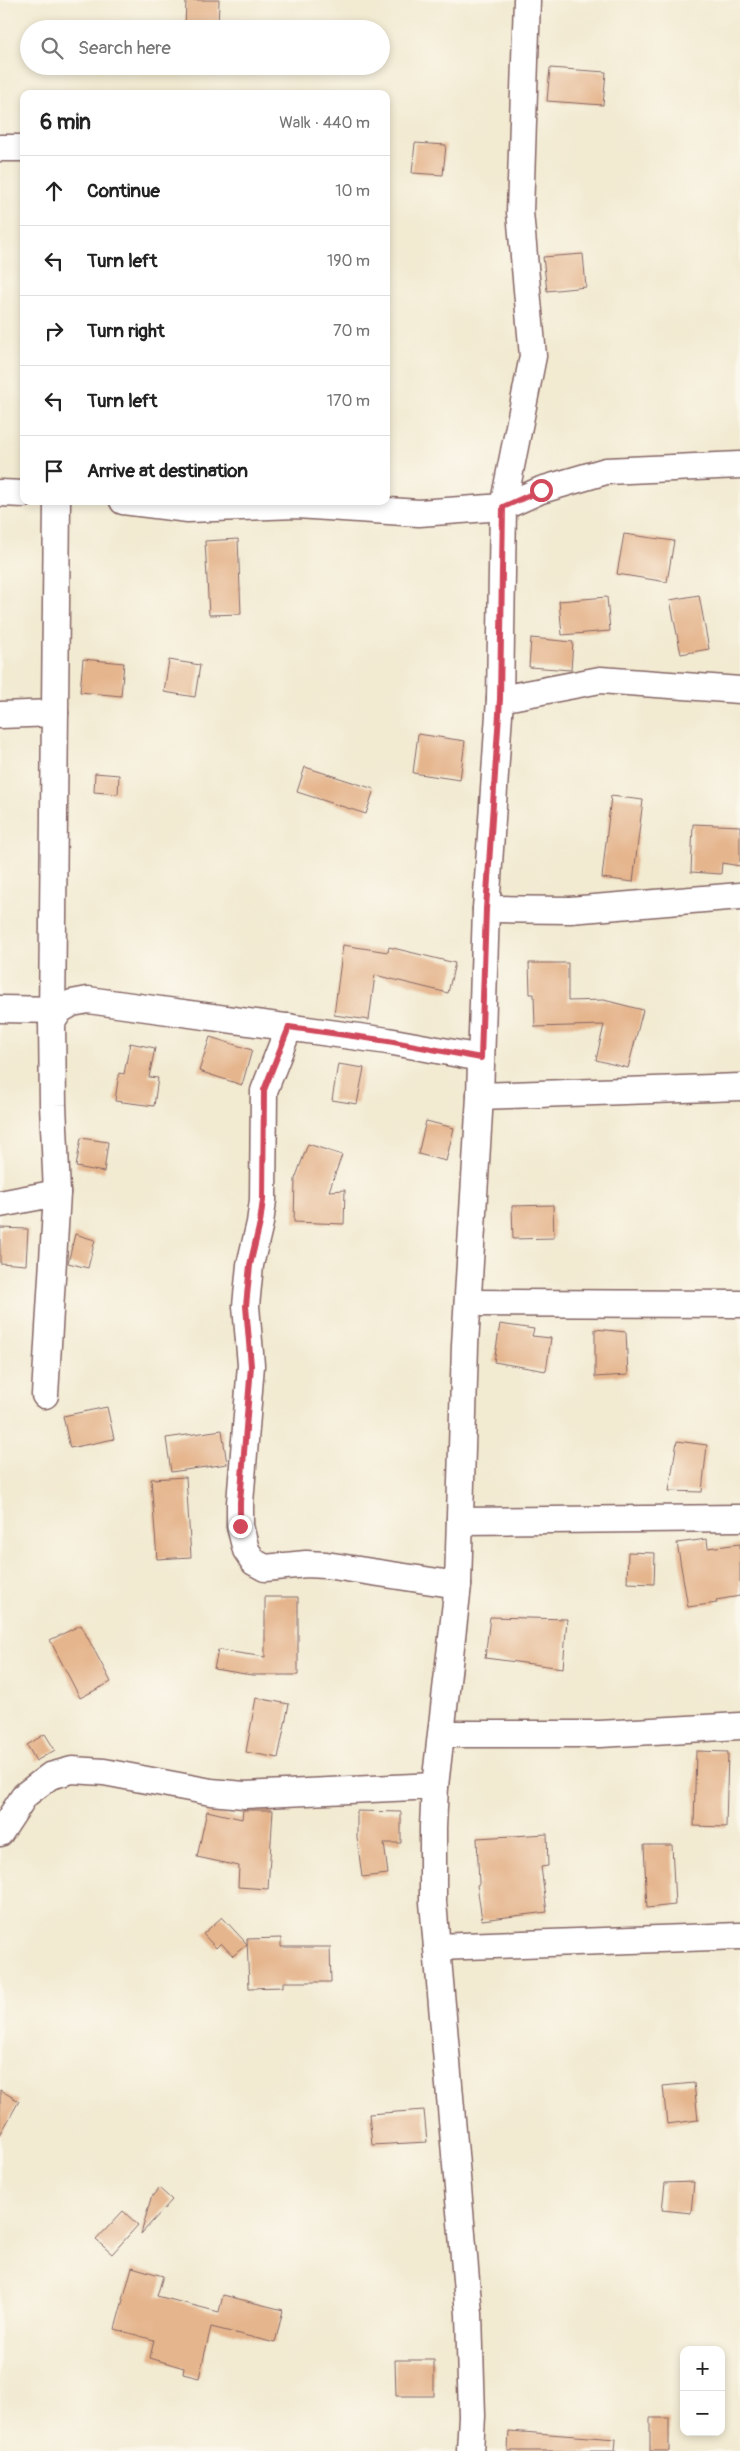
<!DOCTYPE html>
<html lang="en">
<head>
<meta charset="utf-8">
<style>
  body { margin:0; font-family:Pangolin,sans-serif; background:#f2f2f2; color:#222 }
  .controls { position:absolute; right:15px; bottom:15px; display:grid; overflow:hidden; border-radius:10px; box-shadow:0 2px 8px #0003 }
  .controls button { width:45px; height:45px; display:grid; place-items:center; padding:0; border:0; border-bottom:1px solid #e0e0e0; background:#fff; color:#222; font:25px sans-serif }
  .stop { position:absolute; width:15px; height:15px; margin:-11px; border:4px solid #d1495b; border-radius:50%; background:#fff }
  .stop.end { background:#d1495b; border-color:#fff; box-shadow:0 1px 5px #0008 }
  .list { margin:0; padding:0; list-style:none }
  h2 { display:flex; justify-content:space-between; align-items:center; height:65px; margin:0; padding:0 20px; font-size:21px }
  h2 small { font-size:16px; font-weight:400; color:#767676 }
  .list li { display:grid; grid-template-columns:32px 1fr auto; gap:15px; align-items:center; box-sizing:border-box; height:70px; padding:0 20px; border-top:1px solid #e0e0e0 }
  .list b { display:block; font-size:19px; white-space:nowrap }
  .list em { font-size:16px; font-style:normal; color:#767676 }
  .icon { flex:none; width:28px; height:28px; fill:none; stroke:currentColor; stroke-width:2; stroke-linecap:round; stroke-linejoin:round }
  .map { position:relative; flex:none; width:740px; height:2451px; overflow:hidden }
  .search { position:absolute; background:#fff; box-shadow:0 2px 8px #0003; left:20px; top:20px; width:370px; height:55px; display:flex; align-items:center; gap:12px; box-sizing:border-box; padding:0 18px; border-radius:28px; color:#767676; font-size:19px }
  .panel { position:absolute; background:#fff; box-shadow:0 2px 8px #0003; left:20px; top:90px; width:370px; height:415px; border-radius:10px }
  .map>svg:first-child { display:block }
</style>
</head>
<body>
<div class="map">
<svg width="740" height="2451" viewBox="0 0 740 2451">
  <rect width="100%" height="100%" fill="#fbf7ec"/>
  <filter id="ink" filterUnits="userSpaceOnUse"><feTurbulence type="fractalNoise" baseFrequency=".02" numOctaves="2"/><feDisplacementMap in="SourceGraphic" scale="10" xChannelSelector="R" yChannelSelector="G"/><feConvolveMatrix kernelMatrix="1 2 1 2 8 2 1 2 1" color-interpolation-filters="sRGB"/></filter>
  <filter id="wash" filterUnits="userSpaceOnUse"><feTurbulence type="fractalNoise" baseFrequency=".0096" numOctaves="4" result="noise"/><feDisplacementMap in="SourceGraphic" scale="20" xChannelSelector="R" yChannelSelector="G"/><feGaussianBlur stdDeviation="1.12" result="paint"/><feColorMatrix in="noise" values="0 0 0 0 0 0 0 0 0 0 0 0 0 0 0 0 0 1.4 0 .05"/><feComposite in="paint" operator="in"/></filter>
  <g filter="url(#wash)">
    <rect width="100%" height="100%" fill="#f2ead1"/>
    <g id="blocks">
      <g fill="#e5b58d">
        <polygon points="186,0 219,0 218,29 185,29"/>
        <polygon points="550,68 606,72 603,105 547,101"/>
        <polygon points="415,143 446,145 443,175 412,173"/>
        <polygon points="583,254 586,287 547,291 543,257"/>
        <polygon points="624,534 674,541 667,582 617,574"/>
        <polygon points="238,539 241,614 209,615 205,541"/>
        <polygon points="699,595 709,649 681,654 670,600"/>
        <polygon points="607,597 610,631 562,635 559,601"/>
        <polygon points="531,638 573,642 571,670 529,667"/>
        <polygon points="83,659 124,663 121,696 80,692"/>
        <polygon points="169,660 200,665 195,697 164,692"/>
        <polygon points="418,734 465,741 460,780 413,773"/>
        <polygon points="305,767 374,789 366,814 297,792"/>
        <polygon points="95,773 119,775 118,794 94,792"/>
        <polygon points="611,796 643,800 633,882 602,878"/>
        <polygon points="693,824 740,826 740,866 722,863 721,874 691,872"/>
        <polygon points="343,945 388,952 389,947 455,963 448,993 375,975 369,1020 334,1015"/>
        <polygon points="529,963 568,963 568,1001 604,1000 643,1010 628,1068 596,1060 604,1025 535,1027 534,994 530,994"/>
        <polygon points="210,1037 252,1050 242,1085 199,1071"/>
        <polygon points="130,1043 155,1048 149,1077 158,1078 154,1106 115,1101 119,1073 124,1074"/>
        <polygon points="338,1064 364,1068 357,1104 332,1100"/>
        <polygon points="426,1121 454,1128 446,1161 418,1154"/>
        <polygon points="81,1138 108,1142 104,1172 76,1167"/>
        <polygon points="308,1144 342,1155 329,1191 345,1190 344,1224 294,1222 295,1179"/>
        <polygon points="553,1205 554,1238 513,1239 512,1206"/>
        <polygon points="0,1228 28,1229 26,1265 0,1263"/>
        <polygon points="75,1234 95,1240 88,1268 68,1263"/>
        <polygon points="500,1324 534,1329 532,1336 551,1338 546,1371 494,1362"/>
        <polygon points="595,1329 626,1332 628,1375 595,1377"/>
        <polygon points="107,1407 114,1439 70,1448 63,1416"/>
        <polygon points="222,1430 227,1464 171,1472 166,1438"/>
        <polygon points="677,1441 707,1445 702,1492 669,1491"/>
        <polygon points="186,1477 191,1557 157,1559 151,1479"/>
        <polygon points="707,1539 708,1548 740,1544 740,1596 716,1600 717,1603 688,1607 677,1543"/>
        <polygon points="628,1552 655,1553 654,1584 627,1583"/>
        <polygon points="265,1597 298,1597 298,1675 252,1675 214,1669 218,1650 265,1657"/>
        <polygon points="490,1617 567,1619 563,1668 485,1658"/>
        <polygon points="81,1625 111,1682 80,1698 50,1640"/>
        <polygon points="256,1698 289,1704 278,1758 246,1752"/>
        <polygon points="45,1734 55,1750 36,1761 27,1745"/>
        <polygon points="696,1751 728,1752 726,1827 694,1826"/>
        <polygon points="243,1810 273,1810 268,1889 238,1887 239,1866 197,1857 207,1811 242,1819"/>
        <polygon points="357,1811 401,1812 401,1843 384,1843 388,1874 362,1877 357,1838"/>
        <polygon points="547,1834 548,1866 541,1867 547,1912 482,1920 477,1885 479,1884 477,1838"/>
        <polygon points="644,1845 672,1845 675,1905 647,1908"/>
        <polygon points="222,1917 247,1944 233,1956 221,1943 216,1948 203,1934"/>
        <polygon points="281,1938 281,1947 330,1947 331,1982 283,1982 283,1987 249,1988 247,1939"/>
        <polygon points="694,2083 698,2120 667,2124 663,2086"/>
        <polygon points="0,2090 19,2101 0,2135"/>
        <polygon points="424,2110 427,2142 372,2145 369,2114"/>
        <polygon points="694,2182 691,2213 662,2210 665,2183"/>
        <polygon points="159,2188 172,2200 141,2234 151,2198"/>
        <polygon points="123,2211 138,2225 112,2254 96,2240"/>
        <polygon points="132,2267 163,2276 157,2296 219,2312 223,2295 283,2310 275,2343 211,2327 199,2378 183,2374 184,2368 150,2358 154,2340 115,2329"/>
        <polygon points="395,2360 434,2360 434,2396 396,2396"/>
        <rect x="650" y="2418" width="19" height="33"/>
        <polygon points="509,2431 616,2439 615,2451 508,2451"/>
      </g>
    </g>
  </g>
  <g filter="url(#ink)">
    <use href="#blocks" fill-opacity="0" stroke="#856665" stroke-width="1"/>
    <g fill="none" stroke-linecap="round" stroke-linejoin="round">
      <g stroke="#856665" stroke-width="29">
        <g id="minor">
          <polyline points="0,148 24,148"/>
          <polyline points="0,493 24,494"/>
          <polyline points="123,501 188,509 297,505 419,513 503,507 541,490 606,471 740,465"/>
          <polyline points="500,699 600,680 740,690"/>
          <polyline points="0,715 55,713"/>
          <polyline points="486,909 570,910 740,896"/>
          <polyline points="0,1009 60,1010"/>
          <polyline points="52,1022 57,501"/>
          <polyline points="289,1027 264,1091 263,1200 260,1223 250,1265 246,1306 251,1365 240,1503 240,1526 246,1550 254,1562 265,1568 306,1564 326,1565 458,1585"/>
          <polyline points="480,1096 740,1087"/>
          <polyline points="0,1204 57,1193"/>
          <polyline points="468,1303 740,1304"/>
          <polyline points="45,1395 57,1193 53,1105 52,1022 60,1010 72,1003 88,1000 388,1041 481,1058"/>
          <polyline points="460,1521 740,1518"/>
          <polyline points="442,1734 600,1734 740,1726"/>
          <polyline points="0,1833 25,1795 50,1776 72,1770 104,1772 211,1792 244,1795 435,1786"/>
          <polyline points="437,1947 740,1936"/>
          <polyline points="470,2451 472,2416 469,2314 433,1902 433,1827 435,1786 458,1585 465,1345 480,1096 486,909 500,699 503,507 533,356 520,212 527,0"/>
        </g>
      </g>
      <use href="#minor" stroke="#fff" stroke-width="26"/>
    </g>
  </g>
  <g fill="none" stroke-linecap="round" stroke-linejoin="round" filter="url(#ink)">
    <polyline stroke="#d1495b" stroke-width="6" points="240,1526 240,1502 251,1366 246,1306 250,1265 260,1223 263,1200 264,1090 289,1027 388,1041 481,1058 486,909 500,699 503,507 541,490"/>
  </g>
</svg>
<div class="controls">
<button>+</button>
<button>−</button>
</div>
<div class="stop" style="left:541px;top:490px"></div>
<div class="stop end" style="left:240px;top:1526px"></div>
<div class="search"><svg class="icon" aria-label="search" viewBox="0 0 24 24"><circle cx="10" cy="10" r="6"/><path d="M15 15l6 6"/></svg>Search here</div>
<section class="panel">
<h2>6 min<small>Walk · 440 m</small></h2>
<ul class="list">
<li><svg class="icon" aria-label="ahead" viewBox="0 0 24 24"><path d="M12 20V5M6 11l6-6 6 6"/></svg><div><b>Continue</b></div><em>10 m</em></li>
<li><svg class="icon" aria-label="left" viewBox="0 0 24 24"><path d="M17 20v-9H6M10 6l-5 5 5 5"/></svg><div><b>Turn left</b></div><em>190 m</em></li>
<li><svg class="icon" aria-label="right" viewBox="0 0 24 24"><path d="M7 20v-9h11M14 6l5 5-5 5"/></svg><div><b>Turn right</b></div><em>70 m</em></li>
<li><svg class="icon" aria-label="left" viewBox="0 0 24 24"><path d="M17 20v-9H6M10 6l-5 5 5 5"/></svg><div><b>Turn left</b></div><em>170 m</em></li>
<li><svg class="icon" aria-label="arrive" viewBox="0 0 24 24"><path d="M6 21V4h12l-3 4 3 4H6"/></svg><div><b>Arrive at destination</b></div></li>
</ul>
</section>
</div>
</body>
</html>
